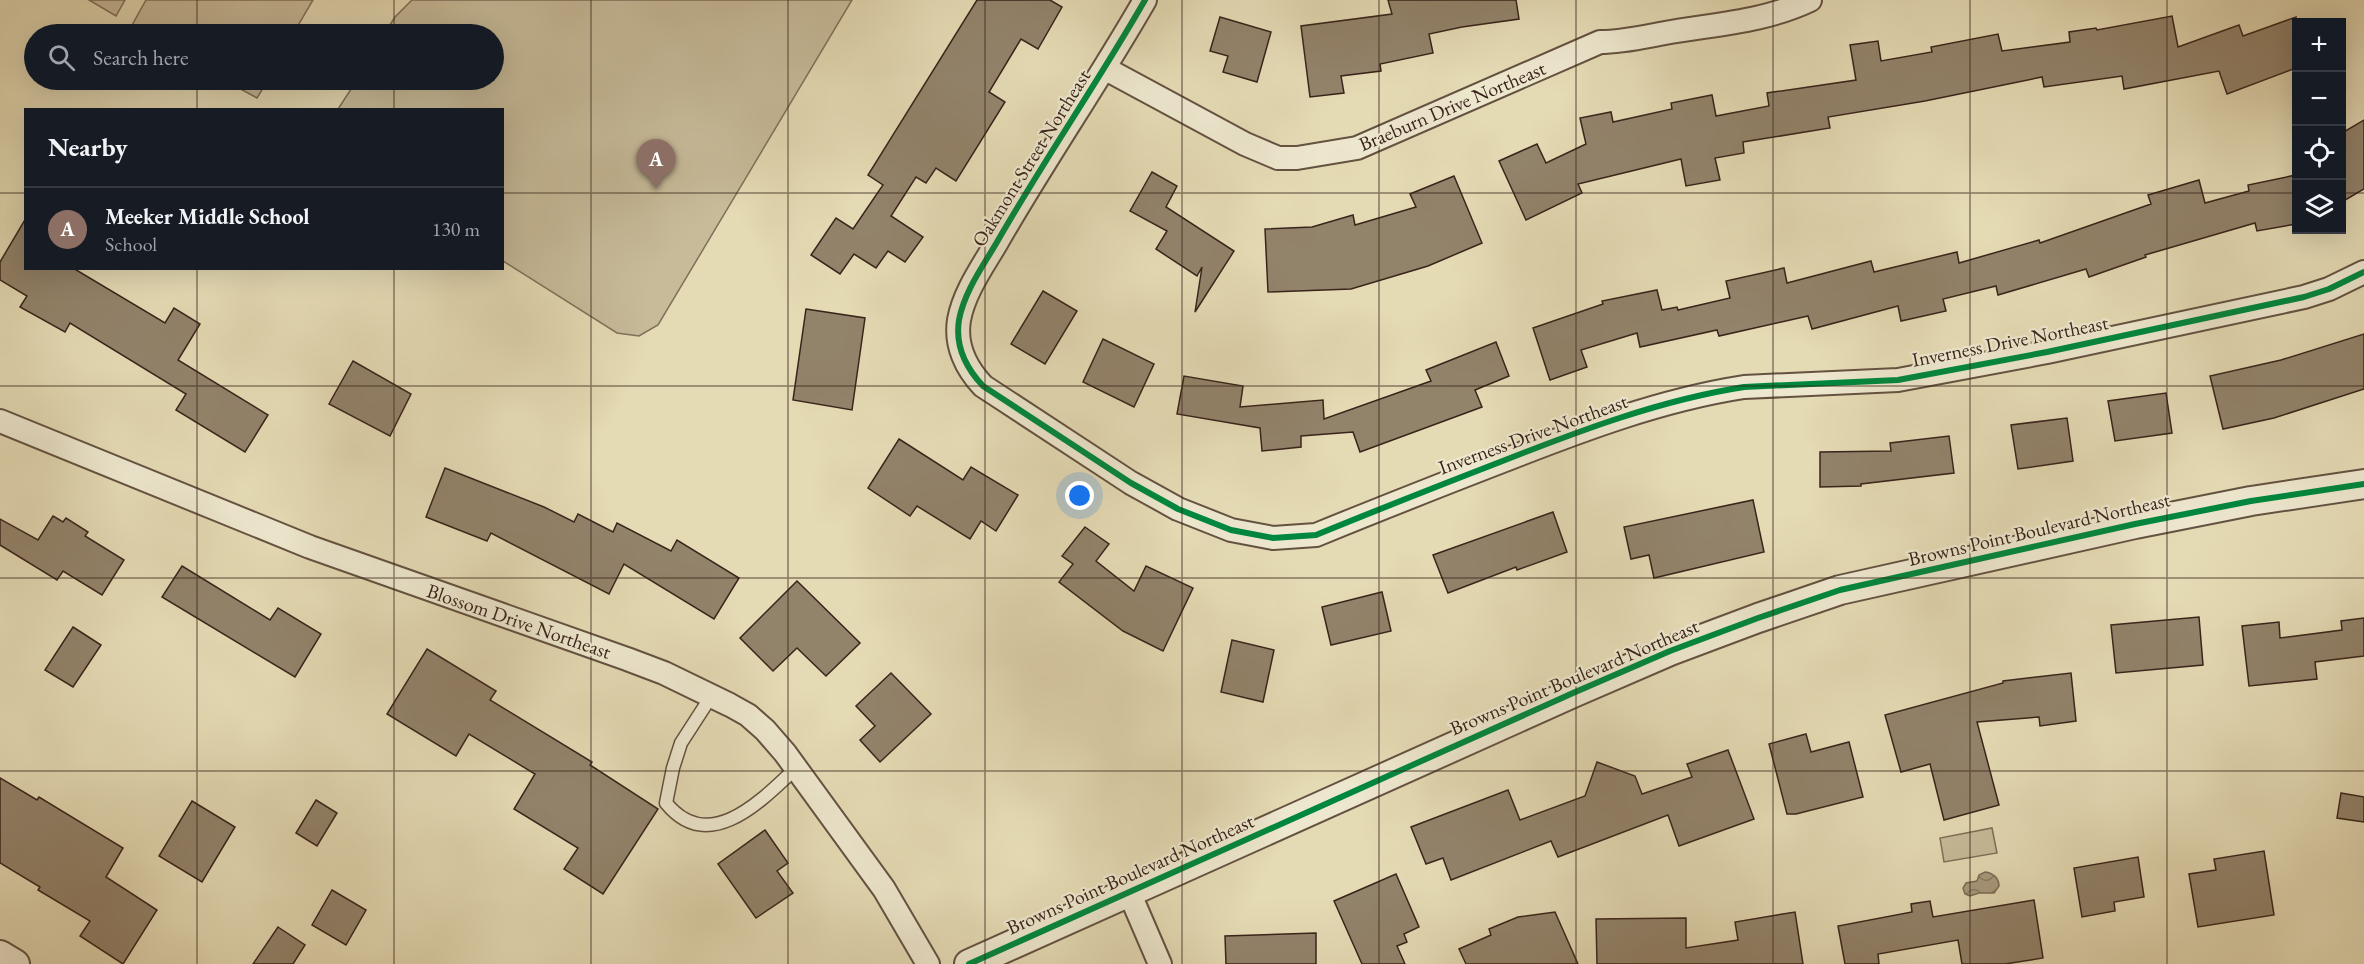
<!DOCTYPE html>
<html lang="en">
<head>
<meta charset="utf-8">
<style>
  body { margin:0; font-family:"EB Garamond",serif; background:#242831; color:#f1f3f6 }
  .controls { position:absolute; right:18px; top:18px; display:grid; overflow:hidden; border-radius:0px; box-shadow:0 6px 24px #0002 }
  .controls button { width:54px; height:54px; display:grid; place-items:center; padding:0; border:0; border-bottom:2px solid #363941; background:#171b24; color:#f1f3f6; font:30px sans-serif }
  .you { position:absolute; left:1080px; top:496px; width:21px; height:21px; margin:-15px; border:4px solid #fff; border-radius:50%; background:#1a73e8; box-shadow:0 0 0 9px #1a73e833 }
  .badge { display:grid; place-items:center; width:39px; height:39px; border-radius:50%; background:#ea580c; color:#fff; font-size:20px; font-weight:700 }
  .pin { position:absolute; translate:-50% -50px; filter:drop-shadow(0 2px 3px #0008) }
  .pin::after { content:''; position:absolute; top:32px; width:21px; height:18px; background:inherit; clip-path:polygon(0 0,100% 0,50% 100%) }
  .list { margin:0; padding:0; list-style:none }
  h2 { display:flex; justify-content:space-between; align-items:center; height:78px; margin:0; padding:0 24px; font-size:26px }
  h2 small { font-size:20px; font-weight:400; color:#9ea1a6 }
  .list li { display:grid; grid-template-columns:39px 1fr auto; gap:18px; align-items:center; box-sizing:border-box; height:84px; padding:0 24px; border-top:2px solid #363941 }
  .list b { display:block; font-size:22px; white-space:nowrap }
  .list p { margin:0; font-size:20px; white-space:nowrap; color:#9ea1a6 }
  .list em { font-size:20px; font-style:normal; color:#9ea1a6 }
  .icon { flex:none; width:33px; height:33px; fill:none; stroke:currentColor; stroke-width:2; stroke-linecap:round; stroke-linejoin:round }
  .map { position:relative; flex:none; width:2364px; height:964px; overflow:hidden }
  .search { position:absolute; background:#171b24; box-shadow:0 6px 24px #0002; left:24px; top:24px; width:480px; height:66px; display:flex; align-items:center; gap:15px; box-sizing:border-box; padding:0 21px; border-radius:33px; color:#9ea1a6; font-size:22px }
  .panel { position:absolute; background:#171b24; box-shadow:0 6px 24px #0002; left:24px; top:108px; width:480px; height:162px; border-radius:0px }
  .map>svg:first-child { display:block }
</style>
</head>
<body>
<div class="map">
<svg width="2364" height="964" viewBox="0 0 2364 964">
  <defs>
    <pattern id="water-waves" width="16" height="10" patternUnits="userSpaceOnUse" patternTransform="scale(1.5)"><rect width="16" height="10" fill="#aa9c80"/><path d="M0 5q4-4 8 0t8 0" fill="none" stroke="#8b7f68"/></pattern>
  </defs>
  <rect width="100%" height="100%" fill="#e4dab4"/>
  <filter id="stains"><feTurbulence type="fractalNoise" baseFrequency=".00333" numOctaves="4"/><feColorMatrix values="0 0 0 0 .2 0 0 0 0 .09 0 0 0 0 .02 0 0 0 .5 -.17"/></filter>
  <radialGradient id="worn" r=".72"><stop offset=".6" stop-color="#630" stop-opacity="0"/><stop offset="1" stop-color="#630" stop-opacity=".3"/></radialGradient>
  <g fill="#c7bb9a" stroke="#80705a" stroke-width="1.5">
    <polygon points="89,0 125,0 116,16"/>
    <polygon points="146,0 313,0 293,34 144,34 131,27"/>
    <polygon points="412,0 852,0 658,325 639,336 617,333 503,261 502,110 338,109 357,80 494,80 494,34 384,34 395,17"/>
    <polygon points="224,80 268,80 257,98"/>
    <polygon points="1992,828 1997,853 1944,862 1940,838"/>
  </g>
  <path fill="url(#water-waves)" stroke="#7d6c58" stroke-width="1.5" d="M 1985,872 C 1993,873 1999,878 1999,886 L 1994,893 L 1979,893 L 1970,896 L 1965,894 L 1963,888 L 1966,883 L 1977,881 L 1979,875 Z"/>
  <g fill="#92836b" stroke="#39241b" stroke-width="1.5">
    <polygon points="977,0 1050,0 1062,7 1038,49 1021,39 989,92 1005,102 956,181 936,168 926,183 916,177 891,216 923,237 905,262 888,251 876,268 854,254 840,274 811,255 836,218 853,229 883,185 868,175"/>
    <polygon points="1388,0 1516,0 1519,19 1462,27 1429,34 1433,53 1380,64 1381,71 1341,76 1344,93 1310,97 1301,26 1392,14"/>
    <polygon points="2172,16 2178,47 2239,25 2243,36 2296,17 2296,68 2227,94 2219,71 2124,89 2122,76 2044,87 2042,77 1925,101 1828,117 1830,128 1743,142 1744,153 1715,158 1720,180 1686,186 1681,159 1578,184 1582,193 1526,220 1499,161 1537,144 1546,163 1586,144 1580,118 1611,112 1613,122 1672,109 1671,103 1712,95 1716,116 1769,106 1767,93 1856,80 1850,45 1878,41 1881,61 1932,52 1931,47 1998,34 2002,51 2070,42 2069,32 2096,28 2097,30"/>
    <polygon points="1220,17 1271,32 1257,82 1223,72 1228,56 1210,51"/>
    <polygon points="2364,120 2364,189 2342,202 2342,133"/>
    <polygon points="1152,172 1177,186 1166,207 1234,251 1195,312 1202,267 1197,276 1156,249 1167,231 1130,211"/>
    <polygon points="2296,175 2296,224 2257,231 2255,223 2145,255 2146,257 2089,277 2086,269 1998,295 1996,286 1943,299 1946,311 1901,321 1898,306 1812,329 1808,316 1719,336 1717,330 1640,347 1637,333 1581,350 1587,367 1550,380 1533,328 1603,304 1602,301 1657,290 1662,310 1677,307 1678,310 1730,298 1726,281 1784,268 1787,283 1871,261 1874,272 1957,252 1959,263 2039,240 2040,243 2151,204 2148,195 2199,180 2205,203 2249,191 2248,185"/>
    <polygon points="1454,176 1482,243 1428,266 1351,289 1268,292 1265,229 1312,227 1353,215 1355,225 1416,207 1410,194"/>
    <polygon points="26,218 26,268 73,268 165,323 174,308 200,324 178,360 268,415 245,452 176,410 186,394 70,323 65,332 20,307 27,296 0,280 0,262"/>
    <polygon points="1043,291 1077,311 1045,364 1011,344"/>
    <polygon points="806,309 865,318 852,410 793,400"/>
    <polygon points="2364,334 2364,389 2274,418 2223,429 2210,376 2281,360"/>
    <polygon points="1103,339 1154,364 1134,407 1083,382"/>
    <polygon points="1496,342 1509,376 1475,390 1482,407 1360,452 1353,432 1301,436 1301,447 1262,451 1260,428 1177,414 1184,376 1243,386 1240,407 1323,400 1324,419 1431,381 1426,370"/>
    <polygon points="353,361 411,394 390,436 329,404"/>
    <polygon points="2166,393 2172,433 2115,441 2108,401"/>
    <polygon points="2067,418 2073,461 2018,469 2011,425"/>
    <polygon points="1949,436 1954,473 1861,484 1861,486 1820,487 1820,452 1891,451 1890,443"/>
    <polygon points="899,439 963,480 971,467 1018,495 996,531 981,521 970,539 917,506 910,516 868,488"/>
    <polygon points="445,468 544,507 574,522 578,514 613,532 617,523 671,551 677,540 739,578 714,619 624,564 609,594 491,533 487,541 426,517"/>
    <polygon points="1753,500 1764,552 1654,578 1649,555 1631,559 1624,527"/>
    <polygon points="1553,512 1567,552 1517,570 1516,567 1448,593 1433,555"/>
    <polygon points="53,516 63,522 66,518 88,532 85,536 124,560 102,595 63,571 57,580 0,545 0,519 38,540"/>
    <polygon points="1085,527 1109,544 1096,561 1134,591 1146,566 1193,588 1163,651 1123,631 1059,582 1073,564 1062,556"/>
    <polygon points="182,566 270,620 278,608 321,634 295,677 162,597"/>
    <polygon points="797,581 860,643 826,676 797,648 773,671 740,638"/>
    <polygon points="1382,592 1391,631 1331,645 1322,607"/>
    <polygon points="2199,617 2203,665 2116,673 2111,625"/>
    <polygon points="2364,618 2364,656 2315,662 2317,679 2249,686 2242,626 2279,622 2280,638 2342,630 2341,621"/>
    <polygon points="73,627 101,645 73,687 45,670"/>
    <polygon points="1232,640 1274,650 1263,702 1221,692"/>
    <polygon points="427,649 496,691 490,700 592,762 590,765 658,809 603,894 564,869 578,848 514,809 535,774 469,734 456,756 387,714"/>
    <polygon points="891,673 931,714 880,762 860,740 875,726 856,706"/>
    <polygon points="2071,673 2076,721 2040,726 2039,717 1977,722 1999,805 1944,820 1930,764 1901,772 1885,715 2003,683 2003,681"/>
    <polygon points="1806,734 1811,752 1849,742 1863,797 1796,814 1787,814 1769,744"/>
    <polygon points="1728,750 1754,819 1679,846 1668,815 1558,857 1551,841 1451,880 1443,858 1426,864 1411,827 1508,790 1520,820 1585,796 1597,762 1635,776 1642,794 1692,777 1687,764"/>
    <polygon points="0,778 37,800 39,797 123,848 106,877 157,910 123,964 80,936 90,921 38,890 40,887 0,863"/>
    <polygon points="2341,793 2364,797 2364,822 2337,818"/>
    <polygon points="316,800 337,813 317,846 296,833"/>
    <polygon points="192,801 235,827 202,882 159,856"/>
    <polygon points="765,830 788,863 777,871 793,893 756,918 718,864"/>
    <polygon points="2264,851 2274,915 2198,927 2189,874 2216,870 2214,859"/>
    <polygon points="2138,857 2144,897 2114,902 2115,911 2082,917 2074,868"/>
    <polygon points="1396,874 1419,927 1404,934 1407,942 1397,946 1405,964 1362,964 1334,901"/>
    <polygon points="332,890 366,910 346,945 312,925"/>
    <polygon points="2034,900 2043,958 2005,964 1962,964 1958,940 1878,954 1879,964 1845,964 1838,926 1912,912 1911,904 1930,901 1933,917"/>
    <polygon points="1555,912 1578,964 1466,964 1459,949 1491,935 1489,929 1518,917"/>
    <polygon points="1795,912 1803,964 1597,964 1596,919 1686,918 1686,948 1738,940 1735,922"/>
    <polygon points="278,927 305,945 293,964 253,964"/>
    <polygon points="1316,933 1316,964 1226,964 1225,936"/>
  </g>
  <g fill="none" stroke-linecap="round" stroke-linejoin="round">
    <g stroke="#645241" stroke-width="15">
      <path id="service" d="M 712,695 L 681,743 L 673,768 L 666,803 C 709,856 762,800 796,768"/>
    </g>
    <g stroke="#645241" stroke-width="26">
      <g id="minor">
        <path d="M 1145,0 C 1098,82 1044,160 997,242 C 983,266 964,292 959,320 C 955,345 966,368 983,386 L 1131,483 L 1178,509 L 1231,530 L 1273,538 L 1316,535 C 1377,510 1438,486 1500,462 C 1579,431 1660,400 1744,387 L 1898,380 L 2047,352 L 2304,297 L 2329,289 L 2364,272"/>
        <path d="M 1106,69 L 1245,144 L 1278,158 L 1297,158 L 1357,148 L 1600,42 C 1623,42 1643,37 1665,33 C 1715,24 1764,22 1810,0"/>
        <polyline points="0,421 310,547 627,659 664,673 730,705 748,715 765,730 785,753 884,889 928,964"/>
        <polyline points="1129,892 1160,964"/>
      </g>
    </g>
    <g stroke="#645241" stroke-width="32">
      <g id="tertiary">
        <polyline points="0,955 15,964"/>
        <polyline points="969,964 1573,693 1670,651 1758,618 1840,590 2135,524 2251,501 2364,484"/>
      </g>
    </g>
    <use href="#service" stroke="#ede7ce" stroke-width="12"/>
    <use href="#minor" stroke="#ede7ce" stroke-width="22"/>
    <use href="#tertiary" stroke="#ede7ce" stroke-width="28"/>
    <g stroke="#ede7ce" stroke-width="10">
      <g id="cycleway">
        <path d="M 1145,0 C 1098,82 1044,160 997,242 C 983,266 964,292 959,320 C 955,345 966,368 983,386 L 1131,483 L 1178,509 L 1231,530 L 1273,538 L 1316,535 C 1377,510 1438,486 1500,462 C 1579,431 1660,400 1744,387 L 1898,380 L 2047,352 L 2304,297 L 2329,289 L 2364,272"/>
        <polyline points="969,964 1573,693 1670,651 1758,618 1840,590 2135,524 2251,501 2364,484"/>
      </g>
    </g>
    <use href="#cycleway" stroke="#00873e" stroke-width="6"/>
  </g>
  <path fill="none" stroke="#39241b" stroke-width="1.5" stroke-opacity="0.55" d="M 197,0 L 197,34M 394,0 L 394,34M 591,0 L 591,964M 788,0 L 788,964M 985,0 L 985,964M 1182,0 L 1182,964M 1379,0 L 1379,964M 1576,0 L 1576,964M 1773,0 L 1773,964M 1970,0 L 1970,964M 2167,0 L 2167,964M 197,80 L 197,110M 394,80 L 394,110M 0,193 L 26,193M 502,193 L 2296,193M 2342,193 L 2364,193M 197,268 L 197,964M 394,268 L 394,964M 0,386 L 2364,386M 0,578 L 2364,578M 0,771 L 2364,771"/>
  <g text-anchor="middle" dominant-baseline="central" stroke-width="4.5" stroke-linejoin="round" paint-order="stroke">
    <g font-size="20" fill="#39241b" stroke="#ede7ce">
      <text transform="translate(1452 106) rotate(-23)">Braeburn Drive Northeast</text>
      <text transform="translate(1031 158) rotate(-58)">Oakmont Street Northeast</text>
      <text transform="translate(2010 341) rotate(-11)">Inverness Drive Northeast</text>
      <text transform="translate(1533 434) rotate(-20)">Inverness Drive Northeast</text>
      <text transform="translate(2039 529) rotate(-13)">Browns Point Boulevard Northeast</text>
      <text transform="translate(519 621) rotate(19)">Blossom Drive Northeast</text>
      <text transform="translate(1574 677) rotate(-23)">Browns Point Boulevard Northeast</text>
      <text transform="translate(1130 874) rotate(-24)">Browns Point Boulevard Northeast</text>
    </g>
  </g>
  <rect width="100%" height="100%" filter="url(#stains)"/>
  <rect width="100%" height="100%" fill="url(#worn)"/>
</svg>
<div class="controls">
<button>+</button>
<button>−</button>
<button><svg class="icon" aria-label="locate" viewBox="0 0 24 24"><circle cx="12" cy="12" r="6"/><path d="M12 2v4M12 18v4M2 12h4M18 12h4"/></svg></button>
<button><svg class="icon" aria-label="layers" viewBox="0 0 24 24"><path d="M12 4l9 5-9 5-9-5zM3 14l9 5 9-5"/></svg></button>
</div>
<div class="you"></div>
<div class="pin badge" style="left:656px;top:189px;background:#8d6e63">A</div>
<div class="search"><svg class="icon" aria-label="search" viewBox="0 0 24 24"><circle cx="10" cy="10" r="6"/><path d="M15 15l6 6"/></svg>Search here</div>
<section class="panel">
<h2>Nearby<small></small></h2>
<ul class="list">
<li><span class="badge" style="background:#8d6e63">A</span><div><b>Meeker Middle School</b><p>School</p></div><em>130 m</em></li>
</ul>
</section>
</div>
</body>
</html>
